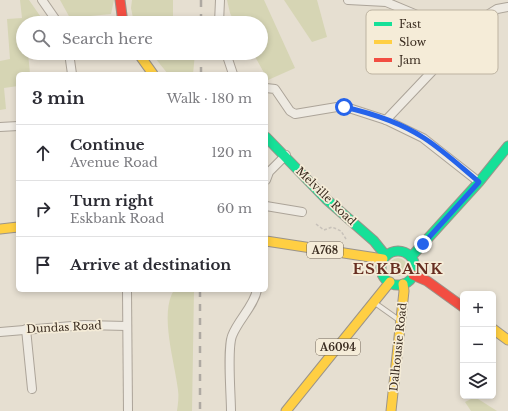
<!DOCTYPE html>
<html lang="en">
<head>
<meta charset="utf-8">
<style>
  body { margin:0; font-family:"Libre Baskerville",serif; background:#f2f2f3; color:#2b2b33 }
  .controls { position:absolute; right:12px; bottom:12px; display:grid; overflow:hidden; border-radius:6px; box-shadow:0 2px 6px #0003 }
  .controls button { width:36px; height:36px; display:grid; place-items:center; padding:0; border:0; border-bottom:1px solid #e1e1e2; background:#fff; color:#2b2b33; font:20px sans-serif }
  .stop { position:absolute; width:12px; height:12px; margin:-9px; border:3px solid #2563eb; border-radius:50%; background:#fff }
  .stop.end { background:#2563eb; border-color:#fff; box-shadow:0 1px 4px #0008 }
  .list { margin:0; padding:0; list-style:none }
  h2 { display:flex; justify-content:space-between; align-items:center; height:52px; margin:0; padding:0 16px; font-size:17px }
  h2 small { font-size:13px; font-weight:400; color:#7c7c81 }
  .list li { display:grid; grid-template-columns:26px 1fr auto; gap:12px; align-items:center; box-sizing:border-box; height:56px; padding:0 16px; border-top:1px solid #e1e1e2 }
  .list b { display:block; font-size:15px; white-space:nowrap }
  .list p { margin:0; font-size:13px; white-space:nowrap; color:#7c7c81 }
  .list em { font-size:13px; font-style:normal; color:#7c7c81 }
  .icon { flex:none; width:22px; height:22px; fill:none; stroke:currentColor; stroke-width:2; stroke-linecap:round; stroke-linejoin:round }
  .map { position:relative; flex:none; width:508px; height:411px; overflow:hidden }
  .search { position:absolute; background:#fff; box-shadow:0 2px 6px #0003; left:16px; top:16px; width:252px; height:44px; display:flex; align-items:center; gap:10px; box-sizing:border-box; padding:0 14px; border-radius:22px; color:#7c7c81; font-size:15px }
  .panel { position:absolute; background:#fff; box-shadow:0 2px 6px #0003; left:16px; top:72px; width:252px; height:220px; border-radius:6px }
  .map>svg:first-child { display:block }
</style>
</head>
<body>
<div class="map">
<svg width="508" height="411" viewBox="0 0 508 411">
  <rect width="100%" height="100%" fill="#e6dfd1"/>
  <g fill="#d6d5b4">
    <polygon points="20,0 29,0 45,23 23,23 23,53 28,53 30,74 18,74 18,86 4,88 6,109 0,110 0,61 10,59 7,19 22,18"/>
    <polygon points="60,0 114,0 111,14 70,18"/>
    <polygon points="132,0 173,0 173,23 134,23 131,8"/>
    <polygon points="227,0 264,0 295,68 268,80 253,53 261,53 261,23 235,23 230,13"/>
    <polygon points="284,0 317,0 327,37 312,42"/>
    <polygon points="151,53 195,53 193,74 168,74"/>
    <circle cx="398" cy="267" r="9"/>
    <path d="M 174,290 L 194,290 L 192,411 L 177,411 C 178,404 179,396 178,390 C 175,362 159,314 174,290 Z"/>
    <polygon points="475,397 497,411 471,411 465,402"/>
  </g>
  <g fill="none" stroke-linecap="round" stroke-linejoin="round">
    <g stroke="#aca499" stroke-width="6">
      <g id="lane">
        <polyline points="399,42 393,37 394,29 417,15"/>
        <polyline points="375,303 399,320"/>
      </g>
    </g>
    <g stroke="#aca499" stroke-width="10">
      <g id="street">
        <polyline points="42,0 58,23"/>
        <polyline points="348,0 386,2 422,17 458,44"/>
        <polyline points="219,23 220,0"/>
        <polyline points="69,53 72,74"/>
        <polyline points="226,53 233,74"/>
        <polyline points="266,88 275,89 290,111 295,114 337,107 352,109 386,120 423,138 479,182"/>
        <polyline points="386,120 458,44 489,14 497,9 508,7"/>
        <polyline points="0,127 18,126"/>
        <polyline points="266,180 269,172 286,155"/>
        <polyline points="266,206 302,212"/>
        <polyline points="127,290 128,411"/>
        <polyline points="26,329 32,389"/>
        <polyline points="0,332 84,325 127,326"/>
        <path d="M 231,411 C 231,395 227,349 232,336 C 238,320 254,306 257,290"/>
      </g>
    </g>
    <g stroke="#9b948a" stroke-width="11">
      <g id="fast">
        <polyline points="266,137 326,199 374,241 386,256"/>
        <circle cx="398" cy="268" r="17"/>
        <polyline points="411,257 479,182 508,146"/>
      </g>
    </g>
    <g stroke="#9b948a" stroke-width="11">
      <g id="slow">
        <polyline points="138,53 153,74"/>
        <polyline points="0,229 18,227"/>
        <polyline points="266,241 383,259"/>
        <polyline points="493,329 508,340"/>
        <polyline points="286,411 390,282"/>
        <polyline points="391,411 404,291 403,284"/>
      </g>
    </g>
    <g stroke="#9b948a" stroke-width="11">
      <g id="jam">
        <polyline points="120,0 123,23"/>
        <polyline points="413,275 427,281 463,307"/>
      </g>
    </g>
    <polyline stroke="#c7c1b9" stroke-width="1.5" stroke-dasharray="3 2" stroke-linecap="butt" points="316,224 324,230 332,227 341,231 346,239"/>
    <use href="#lane" stroke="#eeeae2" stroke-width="4"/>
    <use href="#street" stroke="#eeeae2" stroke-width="8"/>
    <use href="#fast" stroke="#16e098" stroke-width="9"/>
    <use href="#slow" stroke="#ffcf43" stroke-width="9"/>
    <use href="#jam" stroke="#f24e42" stroke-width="9"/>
    <g stroke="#aea9a2" stroke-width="2.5" stroke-dasharray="7 7" stroke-linecap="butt">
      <polyline points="201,0 201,23"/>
      <polyline points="201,53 201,74"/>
      <polyline points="200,290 200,411"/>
    </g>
  </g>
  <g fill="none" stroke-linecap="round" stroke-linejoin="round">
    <path stroke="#2563eb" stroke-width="5" d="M 344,107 C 371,113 401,123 424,138 C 444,151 461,167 479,182 L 423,244"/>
  </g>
  <g text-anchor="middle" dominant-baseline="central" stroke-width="3.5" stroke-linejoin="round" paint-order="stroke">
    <g fill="#f5ecd8" stroke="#736658" stroke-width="1">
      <rect x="307" y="242" width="36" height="16" rx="3"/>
      <rect x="316" y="339" width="44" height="16" rx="3"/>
    </g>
    <g font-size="10" font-weight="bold" fill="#3b2d21">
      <text x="325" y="250">A768</text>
      <text x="338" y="347">A6094</text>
    </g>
    <g font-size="11" fill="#3b2d21" stroke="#f5ecd8">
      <text transform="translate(326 196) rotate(44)">Melville Road</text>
      <text transform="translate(64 327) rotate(-3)">Dundas Road</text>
      <text transform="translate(398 347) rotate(-84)">Dalhousie Road</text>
    </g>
    <g font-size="15" font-weight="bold" letter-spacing="1" fill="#672e21" stroke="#f5ecd8">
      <text x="398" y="268">ESKBANK</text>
    </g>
  </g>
  <rect x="366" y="10" width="132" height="64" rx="6" fill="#f5ecd8" stroke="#bdb3a1" stroke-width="1"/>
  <rect x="374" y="22" width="18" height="4" fill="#16e098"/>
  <rect x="374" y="40" width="18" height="4" fill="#ffcf43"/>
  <rect x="374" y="58" width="18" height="4" fill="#f24e42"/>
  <g font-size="11" fill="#3b2d21">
    <text x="399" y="28">Fast</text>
    <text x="399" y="46">Slow</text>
    <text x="399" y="64">Jam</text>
  </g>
</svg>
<div class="controls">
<button>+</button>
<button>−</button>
<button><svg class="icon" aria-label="layers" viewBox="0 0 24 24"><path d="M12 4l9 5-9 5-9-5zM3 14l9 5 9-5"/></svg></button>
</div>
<div class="stop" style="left:344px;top:107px"></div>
<div class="stop end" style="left:423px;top:244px"></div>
<div class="search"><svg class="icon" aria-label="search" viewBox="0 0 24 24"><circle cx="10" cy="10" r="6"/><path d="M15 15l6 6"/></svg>Search here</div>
<section class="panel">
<h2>3 min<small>Walk · 180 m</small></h2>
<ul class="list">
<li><svg class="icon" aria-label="ahead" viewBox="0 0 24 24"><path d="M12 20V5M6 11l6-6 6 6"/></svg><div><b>Continue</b><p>Avenue Road</p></div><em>120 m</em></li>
<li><svg class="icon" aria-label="right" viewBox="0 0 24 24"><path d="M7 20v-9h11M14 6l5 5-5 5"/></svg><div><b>Turn right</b><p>Eskbank Road</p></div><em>60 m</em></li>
<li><svg class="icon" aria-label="arrive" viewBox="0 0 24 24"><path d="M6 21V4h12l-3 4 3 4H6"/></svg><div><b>Arrive at destination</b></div></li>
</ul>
</section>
</div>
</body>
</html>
